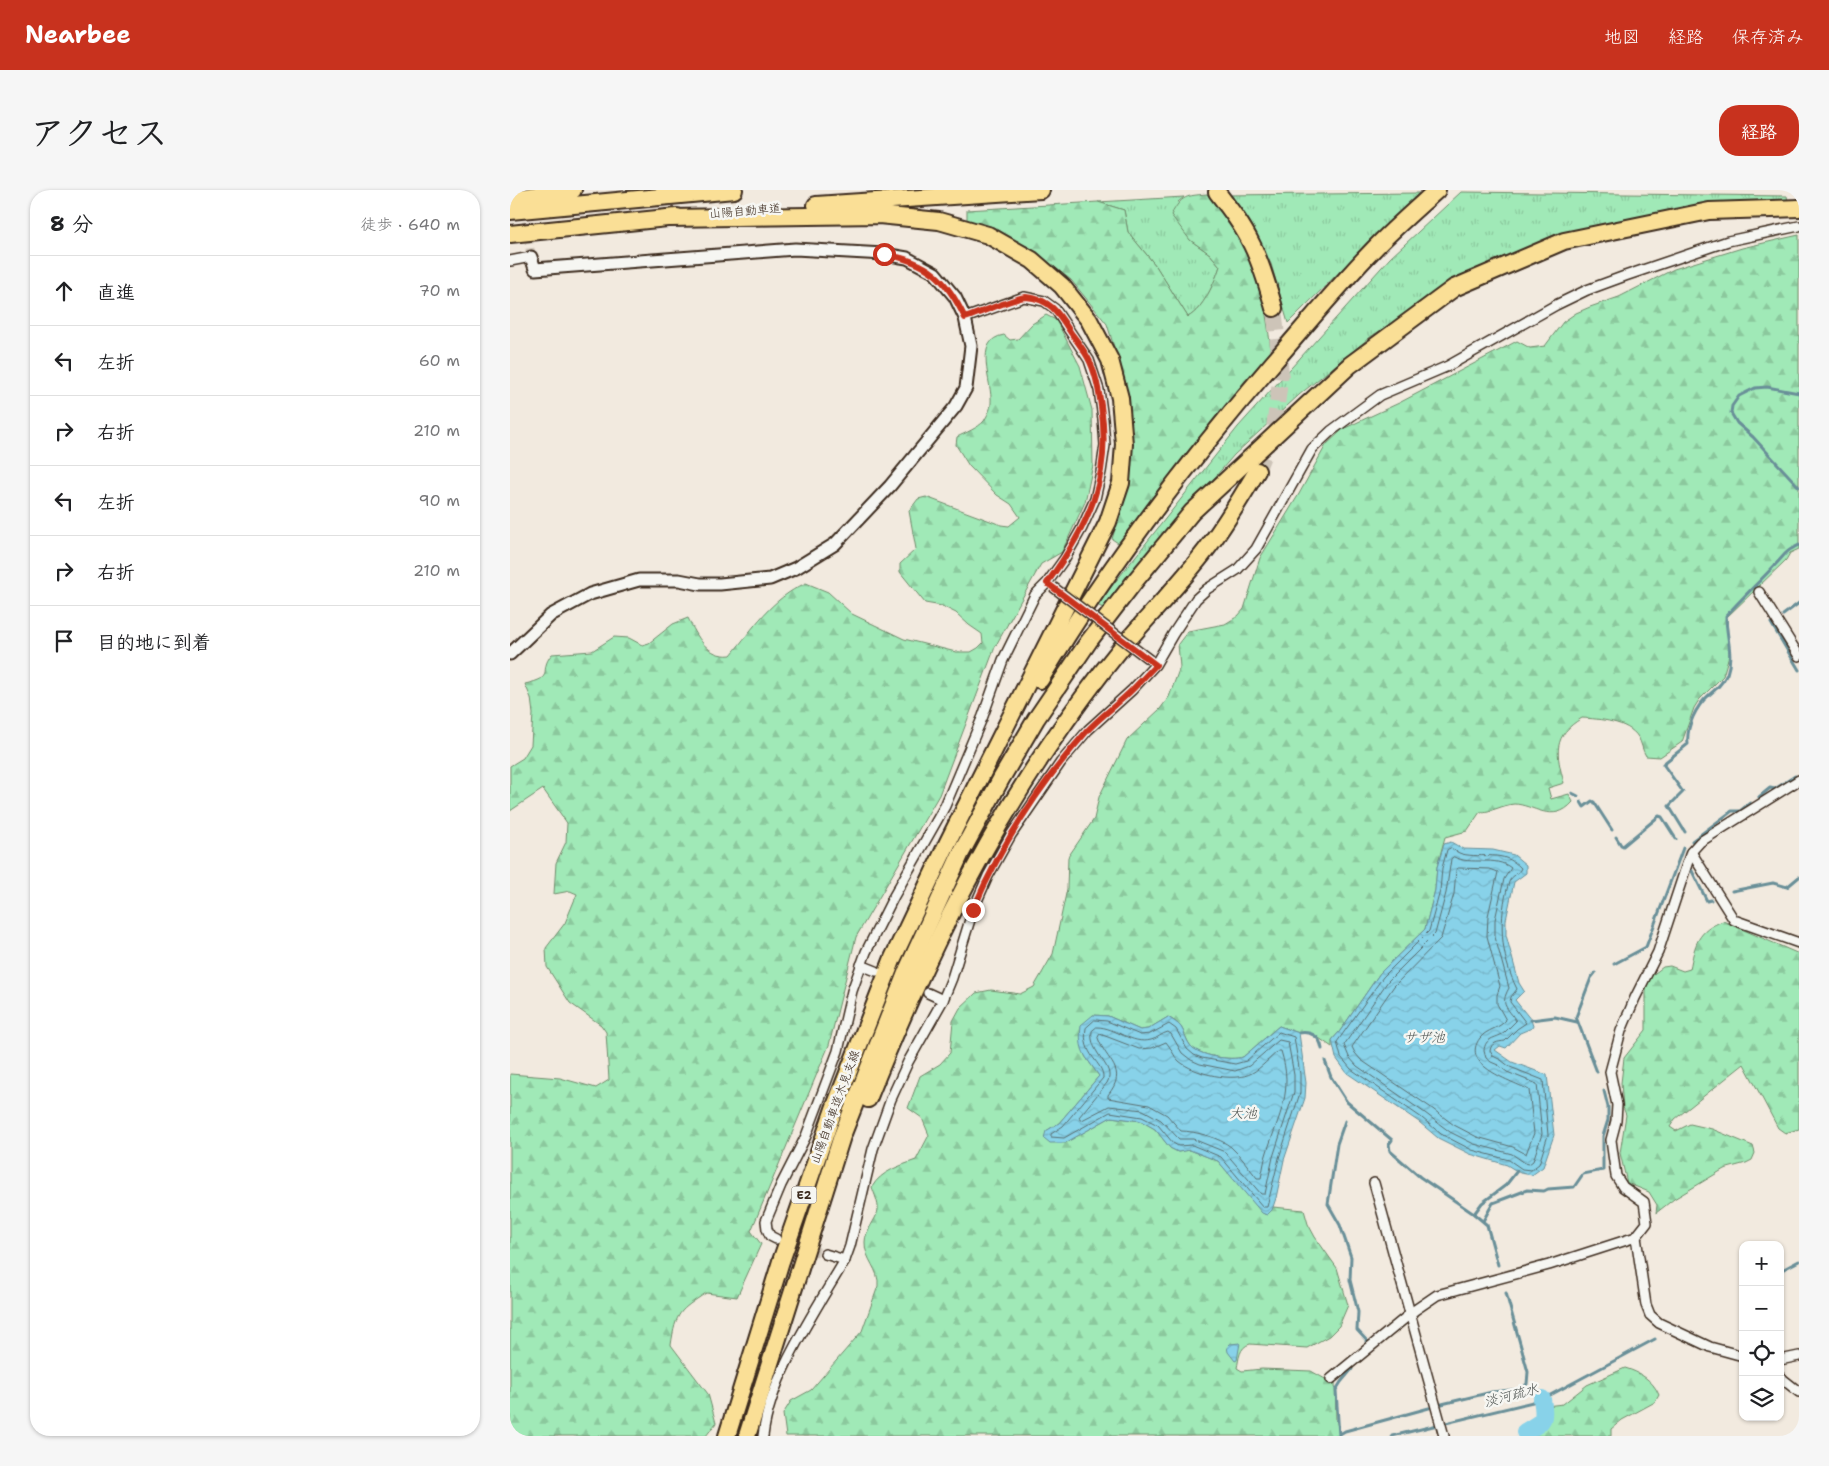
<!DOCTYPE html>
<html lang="ja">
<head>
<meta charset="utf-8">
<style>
  body { margin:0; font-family:"Shantell Sans","Klee One",sans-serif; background:#f6f6f6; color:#202124 }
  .controls { position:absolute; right:15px; bottom:15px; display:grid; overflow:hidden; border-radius:10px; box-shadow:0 1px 4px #0004 }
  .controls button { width:45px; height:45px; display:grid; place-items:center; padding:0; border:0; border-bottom:1px solid #e0e0e0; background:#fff; color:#202124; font:25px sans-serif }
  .stop { position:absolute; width:15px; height:15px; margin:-11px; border:4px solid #c8321e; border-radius:50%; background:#fff }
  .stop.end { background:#c8321e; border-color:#fff; box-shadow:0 1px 5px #0008 }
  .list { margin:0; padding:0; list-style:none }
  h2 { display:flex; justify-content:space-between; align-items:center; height:65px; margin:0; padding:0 20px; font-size:21px }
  h2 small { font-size:16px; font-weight:400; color:#757577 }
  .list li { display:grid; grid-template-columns:32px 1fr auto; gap:15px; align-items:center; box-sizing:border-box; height:70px; padding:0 20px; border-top:1px solid #e0e0e0 }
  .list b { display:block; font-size:19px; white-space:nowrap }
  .list em { font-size:16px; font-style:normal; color:#757577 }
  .icon { flex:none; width:28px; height:28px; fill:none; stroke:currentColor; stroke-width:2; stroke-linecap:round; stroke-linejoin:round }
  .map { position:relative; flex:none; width:1289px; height:1246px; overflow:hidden; border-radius:20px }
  header { display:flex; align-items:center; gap:30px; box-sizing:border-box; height:70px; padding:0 25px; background:#c8321e; color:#fff }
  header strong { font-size:24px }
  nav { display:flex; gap:28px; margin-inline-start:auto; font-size:18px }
  .intro { display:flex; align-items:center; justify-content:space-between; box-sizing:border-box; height:120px; padding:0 30px }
  h1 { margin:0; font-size:35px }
  .button { padding:12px 22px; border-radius:20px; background:#c8321e; color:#fff; font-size:18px; font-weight:700 }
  main { display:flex; gap:30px; padding:0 30px }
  aside { flex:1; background:#fff; border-radius:20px; box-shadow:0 1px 4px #0004 }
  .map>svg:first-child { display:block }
</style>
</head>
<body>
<header>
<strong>Nearbee</strong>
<nav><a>地図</a><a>経路</a><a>保存済み</a></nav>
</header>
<div class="intro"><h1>アクセス</h1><a class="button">経路</a></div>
<main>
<aside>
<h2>8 分<small>徒歩 · 640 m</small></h2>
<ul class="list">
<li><svg class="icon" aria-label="ahead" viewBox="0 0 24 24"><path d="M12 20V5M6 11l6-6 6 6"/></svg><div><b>直進</b></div><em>70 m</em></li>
<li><svg class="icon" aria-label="left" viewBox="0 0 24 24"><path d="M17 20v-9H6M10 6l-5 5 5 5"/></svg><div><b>左折</b></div><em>60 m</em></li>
<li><svg class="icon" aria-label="right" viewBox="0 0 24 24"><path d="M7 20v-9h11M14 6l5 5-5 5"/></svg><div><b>右折</b></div><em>210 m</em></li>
<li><svg class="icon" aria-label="left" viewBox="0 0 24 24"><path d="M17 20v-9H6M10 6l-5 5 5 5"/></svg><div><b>左折</b></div><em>90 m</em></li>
<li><svg class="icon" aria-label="right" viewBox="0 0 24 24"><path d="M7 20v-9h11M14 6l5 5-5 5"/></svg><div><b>右折</b></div><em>210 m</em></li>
<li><svg class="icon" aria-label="arrive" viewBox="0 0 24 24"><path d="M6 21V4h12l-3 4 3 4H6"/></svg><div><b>目的地に到着</b></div></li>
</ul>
</aside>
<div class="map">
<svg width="1289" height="1246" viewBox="0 0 1289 1246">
  <defs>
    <pattern id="grass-tufts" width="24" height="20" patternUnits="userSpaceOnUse" patternTransform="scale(1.25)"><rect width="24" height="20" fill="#a0e9b7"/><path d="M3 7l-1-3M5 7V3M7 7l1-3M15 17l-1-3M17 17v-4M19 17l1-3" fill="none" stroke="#8bc89d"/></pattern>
    <pattern id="forest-firs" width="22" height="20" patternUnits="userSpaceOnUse" patternTransform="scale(1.25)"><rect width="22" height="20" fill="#a0e9b7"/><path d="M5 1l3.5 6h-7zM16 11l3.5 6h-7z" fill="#8bc89d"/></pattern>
    <pattern id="water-waves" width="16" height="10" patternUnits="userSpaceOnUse" patternTransform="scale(1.25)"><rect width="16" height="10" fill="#88d2e9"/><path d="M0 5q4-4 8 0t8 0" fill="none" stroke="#76b4c7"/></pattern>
  </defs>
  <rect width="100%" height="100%" fill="#f2eadf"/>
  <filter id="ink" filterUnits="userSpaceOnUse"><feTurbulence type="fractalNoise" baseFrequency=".02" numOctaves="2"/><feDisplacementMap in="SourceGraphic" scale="10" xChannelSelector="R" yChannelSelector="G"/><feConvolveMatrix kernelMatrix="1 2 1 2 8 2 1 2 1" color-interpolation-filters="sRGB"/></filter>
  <g filter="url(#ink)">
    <g fill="url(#grass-tufts)" stroke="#6e8a6a">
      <polygon points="951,2 1277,6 1278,12 1149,24 1051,43 956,83 859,148 789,205 724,265 593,418 587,415 728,237 880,68"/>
      <polygon points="909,3 778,133 761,74 741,36 715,5"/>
      <path d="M 674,7 L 668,12 L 680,50 L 700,64 L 710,76 C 705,92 693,119 678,127 L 646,76 L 618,42 L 614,20 L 588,12 Z"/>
    </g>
    <g fill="url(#forest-firs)" stroke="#6e8a6a">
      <path d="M 697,4 C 708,17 719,30 728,43 C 749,73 757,126 761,161 L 608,353 L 602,349 L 619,294 L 622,243 L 615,193 L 597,134 L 561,90 L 519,57 L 457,36 L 457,20 L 588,12 L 614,20 L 618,42 L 646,76 L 678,127 C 693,119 705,92 710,76 L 700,64 L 680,50 L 661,25 C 672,5 676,6 697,4 Z"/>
      <path d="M 1289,45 L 1289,359 L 1280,363 L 1276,370 L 1217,427 L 1219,465 L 1213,486 L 1189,510 L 1184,518 L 1172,552 L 1150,567 L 1136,566 C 1132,560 1132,553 1128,547 C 1118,531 1089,529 1072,528 C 1042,546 1046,563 1054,593 L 1038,598 L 1041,609 L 1059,604 L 1063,612 C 1043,635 1023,614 1004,614 C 992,615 982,622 970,622 L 957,641 L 935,647 L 927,677 L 925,700 L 915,739 L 870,783 L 830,841 L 822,850 L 822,857 L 803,844 L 793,842 L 789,843 L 769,836 L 733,867 C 721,871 688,866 680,855 C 676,850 675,843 671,837 C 668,833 663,830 658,827 L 638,839 L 630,840 L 598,826 L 583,825 L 575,866 L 589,886 L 549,933 L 536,941 L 555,953 L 601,927 L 631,931 L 645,939 L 660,958 L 668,962 L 680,960 L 708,971 L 754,1024 L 758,1024 L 763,1017 L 794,1020 L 798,1034 L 805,1047 L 827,1078 L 838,1115 L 829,1136 L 819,1146 L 797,1158 L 740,1154 C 729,1157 729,1169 727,1178 L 732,1181 L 752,1179 L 801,1181 L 817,1190 L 825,1192 L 826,1229 L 830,1246 L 276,1246 L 273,1224 L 281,1211 L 301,1200 L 352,1141 L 368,1096 C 370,1080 354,1069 355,1052 C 355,1040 366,1031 368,1020 C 369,1014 364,1003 362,997 C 371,981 390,976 406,970 L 419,945 L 412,928 L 398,918 L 410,886 L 430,874 L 440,863 L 443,831 L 450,818 L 466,803 L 481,800 L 510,804 L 524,797 L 528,790 L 543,764 L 557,699 L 558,667 L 584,629 L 589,607 L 617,550 L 650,519 L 659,507 L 670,477 L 668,454 L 678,441 L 715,434 L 728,426 L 734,419 L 750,368 L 789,304 L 816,255 L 833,239 L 889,213 L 1007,151 L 1020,158 L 1035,156 L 1053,132 L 1066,123 L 1080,117 L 1109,107 L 1164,79 L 1232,58 Z"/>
      <path d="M 536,125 L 546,130 L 570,176 L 582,220 L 583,275 L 575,312 L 552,362 L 531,374 L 485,457 L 429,605 L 346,747 L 319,855 L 241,1041 L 251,1054 L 227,1107 L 196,1103 C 169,1121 166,1122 161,1155 L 198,1204 L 206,1233 L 196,1246 L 0,1246 L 0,884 L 50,888 L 86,898 L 99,890 L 96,842 L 91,835 L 60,813 L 37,777 L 36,758 L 55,733 L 67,704 L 60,701 L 44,704 L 46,673 L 56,652 L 57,633 L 33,599 L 0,621 L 0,576 L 13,568 L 21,555 L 23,524 L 21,508 L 15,494 C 47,487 27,482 42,464 L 82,461 L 104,447 L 119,448 L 132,455 L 139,453 L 163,434 L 178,428 C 187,446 197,468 221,465 C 244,437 261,409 296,393 L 318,402 L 342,424 L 394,449 L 446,462 L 461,462 L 468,458 L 473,453 L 472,444 L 459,435 L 446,423 L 432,416 L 415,413 L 390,382 L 390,374 L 406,359 L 399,321 L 408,309 L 416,307 L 491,335 L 499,336 L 510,327 L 501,314 L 487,305 L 459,276 L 446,255 L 447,247 C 455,243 468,238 474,231 C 477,226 481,219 481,213 C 483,193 462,150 494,145 L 500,150 L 508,149 L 522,134 Z"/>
      <path d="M 1213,731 L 1289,764 L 1289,939 L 1275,943 L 1268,938 L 1234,874 L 1165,929 L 1160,937 L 1166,941 L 1180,934 L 1202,939 L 1243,956 L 1245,963 L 1242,970 L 1236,973 L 1214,979 L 1164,1009 L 1146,1023 L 1147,1015 L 1139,1002 L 1117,993 L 1110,963 L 1116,925 L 1113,917 L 1111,893 L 1114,868 L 1136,840 L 1136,801 L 1137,793 L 1141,786 L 1153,777 L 1160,776 L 1173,781 L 1180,779 C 1185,754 1187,741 1213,731 Z"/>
      <path d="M 1115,1178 C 1129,1182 1143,1190 1149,1205 L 1145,1212 L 1112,1230 L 1101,1239 L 1101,1246 L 1023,1246 L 1027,1217 L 1053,1214 L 1077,1195 Z"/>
    </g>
    <g fill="url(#water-waves)" stroke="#698f98">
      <polygon points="941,652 953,659 983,660 1004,665 1016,675 1016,683 1004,692 996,730 996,745 1009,793 1014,801 1005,810 1021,830 1023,836 1022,838 1010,843 996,858 990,856 985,860 1002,872 1037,885 1044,945 1033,977 1022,985 1010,983 997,975 960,964 928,948 909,932 837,883 826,868 822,850 830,841 870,783 915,739 925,700 927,677 934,654"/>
      <path d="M 583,825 L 598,826 L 630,840 L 638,839 L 658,827 C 662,830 668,833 671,837 C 675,843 676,850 680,855 C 688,866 721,871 733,867 L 769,836 L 789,843 L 796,893 L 795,908 L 774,970 L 766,1008 L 762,1020 L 757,1025 L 752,1023 L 708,971 L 680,960 L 668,962 L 660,958 L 645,939 L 631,931 L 601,927 L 555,953 L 540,953 L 534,948 L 536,941 L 549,933 L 589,886 C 575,865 568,862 571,835 Z"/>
      <polygon points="730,1153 727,1170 725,1171 718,1162 717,1157 720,1154"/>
    </g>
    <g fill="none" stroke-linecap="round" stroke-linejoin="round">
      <g stroke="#5a6d6f" stroke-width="1">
        <path d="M 941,658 C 944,660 948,663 952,664 C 973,669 993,659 1011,678 C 1009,684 1001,686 999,692 C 988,729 990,765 1007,799 L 1001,807 L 1000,812 L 1016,833 L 1007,839 L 995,851 C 988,852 981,852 980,861 L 983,866 L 991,870 L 1000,877 L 1033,890 L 1038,945 L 1029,974 L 1021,980 L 1012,979 L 999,970 L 962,960 L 931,944 L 912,928 L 841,879 L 831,867 L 827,852 L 873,787 L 919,741 L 930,701 L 932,678 L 937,660 Z"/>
        <path d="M 944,667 C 961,676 985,665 1001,678 L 994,689 L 985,730 L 985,747 L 999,798 C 989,816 998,817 1006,831 C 1002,835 998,839 994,843 C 985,849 975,847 974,861 L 976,868 L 981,872 L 988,875 L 997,882 L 1027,894 L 1032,944 L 1023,971 L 1019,974 L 1015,973 L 1002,964 L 964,954 L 940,942 L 915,923 L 847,876 L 839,867 L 834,855 L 878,791 L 925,744 L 936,703 L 941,669 Z"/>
        <path d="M 949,678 L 980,679 L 988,682 L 978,726 L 977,746 L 990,796 L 987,805 L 987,814 L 996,830 C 989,839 977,839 970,848 C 949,876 1003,891 1019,900 L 1024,943 L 1016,964 L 1003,957 L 967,947 L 944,935 L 920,917 L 851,870 L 845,863 L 842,857 L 884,796 L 931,748 L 944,704 L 946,680 Z"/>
        <path d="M 585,830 L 597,831 L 630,845 L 640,844 L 659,834 L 666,839 L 677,859 L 684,865 L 692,868 L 725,874 L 736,871 L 769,842 L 784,847 L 790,884 L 790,903 L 769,968 L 757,1017 L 753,1017 L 711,967 L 682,955 L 668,956 L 663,953 L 648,935 L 632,927 L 600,922 L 554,948 L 541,947 L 541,944 L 553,936 L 593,888 C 594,872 571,866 576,838 Z"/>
        <path d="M 587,837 C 606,837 621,855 641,850 C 647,849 652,843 658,842 L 661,844 L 672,863 L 681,870 L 690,874 L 725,881 L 739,876 L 769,850 L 778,852 L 784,885 L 784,902 L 763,967 L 755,1004 L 751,1004 L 715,962 L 683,949 L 669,949 L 651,930 L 633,920 L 599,916 L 572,930 L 570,930 L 569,927 L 597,893 C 607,876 578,864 582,841 Z"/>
        <path d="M 590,844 L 629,859 L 642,858 L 656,852 C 661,857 663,866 669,871 C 684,884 724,893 742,883 C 751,878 760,868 768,861 L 771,861 C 784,902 769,924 757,962 C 754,970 753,980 751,988 L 747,988 C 739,978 731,966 721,957 C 710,948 685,941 671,941 L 657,925 L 639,915 L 598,908 L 598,905 C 619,879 596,872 588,848 Z"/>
      </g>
      <g stroke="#698f98" stroke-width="3">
        <polyline points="1289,203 1257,197 1245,198 1229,206 1222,216 1221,223 1227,233 1243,247 1289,297"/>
        <polyline points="1273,425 1289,413"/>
        <polyline points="1261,433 1289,480"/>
        <polyline points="1062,603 1068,606"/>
        <polyline points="1249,607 1260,598 1265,599 1285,586"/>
        <polyline points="1071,612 1074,617 1082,611 1084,612 1102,640"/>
        <path d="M 1175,642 L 1159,616 L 1173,602 L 1153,574 L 1178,554 C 1176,537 1186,516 1199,505 C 1206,499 1213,493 1217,484 C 1224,464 1216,447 1216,426 C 1232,408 1249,392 1265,375 C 1276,364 1274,362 1289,355"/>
        <polyline points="1106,647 1111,655 1113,656 1149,626 1152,627 1166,649"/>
        <polyline points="1182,651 1222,621 1230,621 1240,613"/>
        <polyline points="1180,677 1197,711 1201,710"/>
        <polyline points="1222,701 1263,693 1277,697 1289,687"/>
        <polyline points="1104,774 1136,757 1173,658"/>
        <polyline points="1085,783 1081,788 1066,827 1087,882"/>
        <polyline points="1021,830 1045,827 1067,832"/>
        <path d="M 789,843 C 801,841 810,846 812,859"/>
        <polyline points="815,871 821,887 837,912 882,950 879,954 880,961 910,987 964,1024 977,1035 988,1075"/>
        <polyline points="835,931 827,954 818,1014 830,1035 841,1067 840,1090 848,1122 847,1140 858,1152"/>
        <polyline points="964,1024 972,1013 996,995 1007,981"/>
        <polyline points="973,1031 983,1013 1017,1000 1034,1001 1038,999 1064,997 1073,984 1093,980 1093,946 1098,930 1098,917 1094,901"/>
        <polyline points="1270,1081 1289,1071"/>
        <polyline points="932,1214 982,1202 1011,1199 1017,1194 1018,1182 996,1103"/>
        <polyline points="830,1244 835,1241 919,1218"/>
        <polyline points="829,1246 826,1200 831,1192 842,1179"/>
        <polyline points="882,1246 1031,1210 1145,1149"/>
      </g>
      <path stroke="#88d2e9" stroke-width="18" d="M 1015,1242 C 1033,1231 1036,1232 1032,1209"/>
      <g stroke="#cdc4b8" stroke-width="9" stroke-dasharray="9 4.5" stroke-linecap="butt">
        <polyline points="15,18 21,67"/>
        <polyline points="274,1052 315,1064"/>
      </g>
      <polyline stroke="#cdc4b8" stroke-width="16" stroke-dasharray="16 8" stroke-linecap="butt" points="747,281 764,238 771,184 764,118"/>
      <g stroke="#3b2a1e" stroke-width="12">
        <g id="minor">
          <polyline points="0,71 21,67"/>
          <polyline points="1249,402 1289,466"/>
          <polyline points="1181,662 1224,730 1289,753"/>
          <polyline points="351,775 366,781"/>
          <polyline points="418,803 433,810"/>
          <polyline points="864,993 934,1246"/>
          <polyline points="1126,1047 1136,1115 1140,1125 1149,1133 1200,1157 1233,1166"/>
          <polyline points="266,1049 260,1046 257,1039 256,1031 271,995 296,946 328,861 342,801 356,762 384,706 435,616 473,526 493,470 525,405 537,393 555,368 572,338 585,309 591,282 595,255 593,229 589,200 579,170 545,119 534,111 514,107 455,128"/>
          <polyline points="315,1064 335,1070"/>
          <polyline points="1270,1170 1289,1166"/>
          <polyline points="1270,1187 1289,1202"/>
          <polyline points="821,1189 905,1120 927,1105 1039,1075 1126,1047 1137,1033 1134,1012 1113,997 1106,986 1101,950 1106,931 1107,915 1100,882 1111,841 1125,808 1148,762 1181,662 1190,652 1289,590"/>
          <path d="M 253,1246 C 260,1187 305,1121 335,1070 L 340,1056 L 363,959 L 381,909 L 398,872 L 433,810 L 442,788 L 463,720 L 478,686 L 501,645 L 551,572 L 578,540 L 622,500 L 645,475 L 663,444 L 686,409 L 697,399 L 727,380 L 746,359 L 802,259 L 821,241 L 870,205 L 938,176 L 1046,115 L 1077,100 L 1115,86 L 1218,51 L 1289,36"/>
        </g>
      </g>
      <g stroke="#3b2a1e" stroke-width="15">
        <polyline id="tertiary" points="0,464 41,425 80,404 129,390 169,390 190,394 210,394 260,389 286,378 325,354 380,296 446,216 456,198 461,156 455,128 445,107 425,83 397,68 374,64 285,59 25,79 21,67"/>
      </g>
      <g stroke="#3b2a1e" stroke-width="20">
        <g id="motorway">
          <path d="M 707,2 C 720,19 733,36 742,55 C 752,75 758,97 764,118"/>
          <polyline points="0,9 63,0"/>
          <polyline points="306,15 531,0"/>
          <polyline points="0,21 224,0"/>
          <polyline points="158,28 369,25 429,31 478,45 522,70 552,96 579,130 600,170 610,208 614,254 611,293 598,332 437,654 383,768 324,919 271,1071 217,1246"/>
          <polyline points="0,44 167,27"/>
          <path d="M 530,490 C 597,377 677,273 763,173 C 796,135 828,96 863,60 C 883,39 905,20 927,0"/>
          <path d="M 358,909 C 407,787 464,666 538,557 C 561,523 586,489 612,457 C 640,424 670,394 696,360 C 715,335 731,308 747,281"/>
          <polyline points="237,1246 332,946 398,778 451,663 491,589 526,529 579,451 625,391 682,322 840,175 944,98 1054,51 1199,21 1289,18"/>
        </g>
      </g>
      <use href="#minor" stroke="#f6f6f2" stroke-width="9"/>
      <use href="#tertiary" stroke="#f6f6f2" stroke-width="11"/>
      <use href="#motorway" stroke="#fadf96" stroke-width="16"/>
      <g stroke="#3b2a1e" stroke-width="12" stroke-linecap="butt">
        <polyline id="minor-bridge" points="543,397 640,470"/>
      </g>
      <use href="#minor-bridge" stroke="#f6f6f2" stroke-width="9"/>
    </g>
  </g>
  <g fill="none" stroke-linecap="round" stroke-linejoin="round" filter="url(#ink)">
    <path stroke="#c8321e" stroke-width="6" d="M 374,64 C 419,72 436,88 455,128 C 467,124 507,107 516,107 C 541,109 549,124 561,143 C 567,151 574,160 578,168 C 586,182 589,201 591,216 C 602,287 578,337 537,393 L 646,475 C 638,483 630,492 622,500 C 608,514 591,526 577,541 C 530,594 491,655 463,720"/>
  </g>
  <g text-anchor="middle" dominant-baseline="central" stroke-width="5" stroke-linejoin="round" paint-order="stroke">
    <rect fill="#f6f6f2" stroke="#73675e" stroke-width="1" x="281.5" y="996.5" width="25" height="17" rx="4"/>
    <g font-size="11" font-weight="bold" fill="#3b2a1e">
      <text x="294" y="1005">E2</text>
    </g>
    <g font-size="12" fill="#3b2a1e" stroke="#f6f6f2">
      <text transform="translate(235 21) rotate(-5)">山陽自動車道</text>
      <text transform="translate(325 917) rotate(-70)">山陽自動車道木見支線</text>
    </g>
    <g font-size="14" font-style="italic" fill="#4e5451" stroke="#f6f6f2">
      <text x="914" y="847">サザ池</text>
      <text x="733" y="923">大池</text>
      <text transform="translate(1001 1205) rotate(-15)">淡河疏水</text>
    </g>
  </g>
</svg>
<div class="controls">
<button>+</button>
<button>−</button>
<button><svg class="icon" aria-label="locate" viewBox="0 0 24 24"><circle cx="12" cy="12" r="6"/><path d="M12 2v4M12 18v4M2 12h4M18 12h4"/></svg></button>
<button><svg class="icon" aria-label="layers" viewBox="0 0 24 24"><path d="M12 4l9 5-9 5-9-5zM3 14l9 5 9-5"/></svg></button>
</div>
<div class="stop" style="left:374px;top:64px"></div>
<div class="stop end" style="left:463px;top:720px"></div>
</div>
</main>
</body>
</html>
